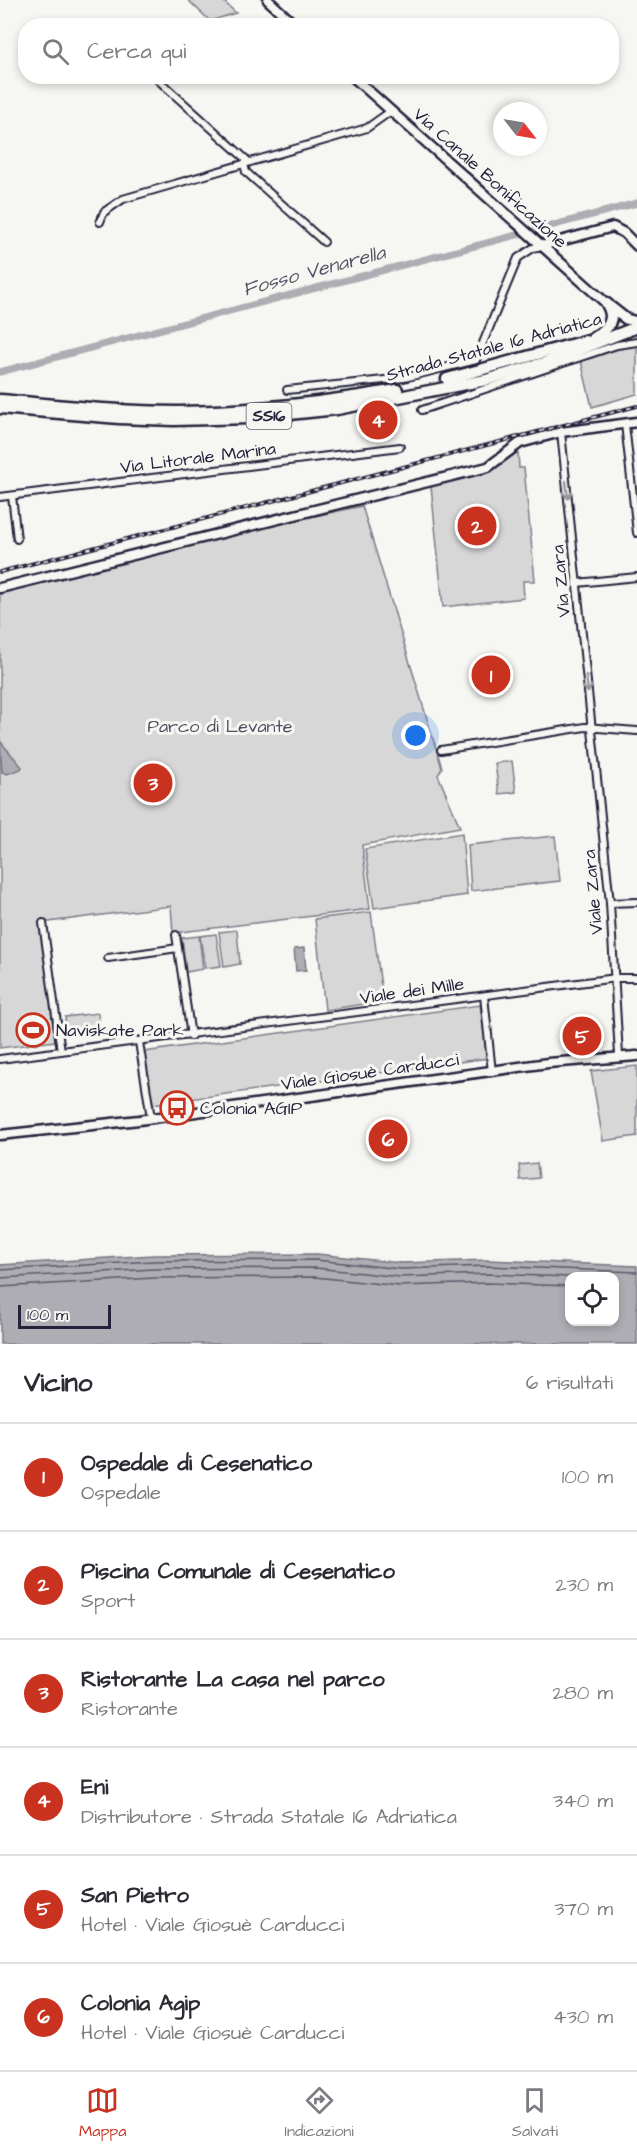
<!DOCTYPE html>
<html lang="it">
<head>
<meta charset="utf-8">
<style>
  body { margin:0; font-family:"Architects Daughter",sans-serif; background:#f2f2f3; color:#2b2b33 }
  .controls { position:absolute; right:18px; bottom:18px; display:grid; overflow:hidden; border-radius:12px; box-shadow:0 3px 9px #0003 }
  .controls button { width:54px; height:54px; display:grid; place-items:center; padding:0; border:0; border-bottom:2px solid #e1e1e2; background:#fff; color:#2b2b33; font:30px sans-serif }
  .compass { position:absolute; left:493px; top:102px; width:54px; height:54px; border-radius:50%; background:#fff; box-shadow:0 3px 9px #0003; rotate:121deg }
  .scale { position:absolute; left:18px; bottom:15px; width:93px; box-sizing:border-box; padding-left:6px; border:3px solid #22223b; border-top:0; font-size:16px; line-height:21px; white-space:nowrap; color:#22223b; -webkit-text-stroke:4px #f6f6f2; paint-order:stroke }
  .you { position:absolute; left:416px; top:736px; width:21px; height:21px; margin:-15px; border:4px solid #fff; border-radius:50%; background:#1a73e8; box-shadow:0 0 0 9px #1a73e833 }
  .badge { display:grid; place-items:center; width:39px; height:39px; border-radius:50%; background:#c8321e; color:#fff; font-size:20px; font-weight:700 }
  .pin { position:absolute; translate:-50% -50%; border:3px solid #fff; box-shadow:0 2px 6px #0006 }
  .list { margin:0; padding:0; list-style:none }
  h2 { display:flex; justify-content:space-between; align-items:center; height:78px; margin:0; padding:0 24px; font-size:26px }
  h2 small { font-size:20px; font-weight:400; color:#7c7c81 }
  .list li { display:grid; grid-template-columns:39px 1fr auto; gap:18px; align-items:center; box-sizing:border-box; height:108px; padding:0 24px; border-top:2px solid #e1e1e2 }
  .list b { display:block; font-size:22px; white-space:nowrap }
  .list p { margin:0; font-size:20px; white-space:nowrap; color:#7c7c81 }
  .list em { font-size:20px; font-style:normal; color:#7c7c81 }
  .icon { flex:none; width:33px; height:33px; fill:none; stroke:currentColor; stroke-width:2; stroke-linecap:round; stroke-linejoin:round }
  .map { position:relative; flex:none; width:637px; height:1344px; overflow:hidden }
  .search { position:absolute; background:#fff; box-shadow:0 3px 9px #0003; left:18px; right:18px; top:18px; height:66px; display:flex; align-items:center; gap:15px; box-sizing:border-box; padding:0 21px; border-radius:24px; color:#7c7c81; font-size:22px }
  .sheet { height:726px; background:#fff }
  nav { display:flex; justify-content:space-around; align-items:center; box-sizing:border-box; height:84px; border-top:2px solid #e1e1e2; background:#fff; font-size:16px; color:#7c7c81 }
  nav a { display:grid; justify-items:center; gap:3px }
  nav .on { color:#c8321e }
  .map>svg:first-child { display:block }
</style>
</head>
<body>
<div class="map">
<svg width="637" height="1344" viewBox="0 0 637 1344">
  <rect width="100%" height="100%" fill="#f6f6f2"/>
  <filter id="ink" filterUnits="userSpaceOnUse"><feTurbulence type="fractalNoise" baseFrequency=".0167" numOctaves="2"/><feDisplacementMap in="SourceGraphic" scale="12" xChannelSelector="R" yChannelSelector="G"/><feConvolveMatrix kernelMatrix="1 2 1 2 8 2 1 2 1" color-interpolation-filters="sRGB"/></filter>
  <g filter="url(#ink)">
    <g fill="#d7d7d7" stroke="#7c7c89" stroke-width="1.5">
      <polygon points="188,0 222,0 236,13 210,21"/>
      <polygon points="631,344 637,345 637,394 592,407 581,361"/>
      <polygon points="518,452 519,468 524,468 535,581 523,581 524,598 443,607 431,486 485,471"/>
      <polygon points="362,506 442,768 438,775 460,827 362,845 370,909 173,933 171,906 41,923 55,1041 0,1048 0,592 175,546"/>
      <polygon points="512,761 516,792 499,794 495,763"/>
      <polygon points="462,833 467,895 374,908 365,849"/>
      <polygon points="555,836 560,881 471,891 468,845"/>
      <polygon points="371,912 383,1001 325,1010 315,919"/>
      <polygon points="237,930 240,964 224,967 219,932"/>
      <polygon points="216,934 221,966 205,968 200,936"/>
      <polygon points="199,936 203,969 186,972 182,938"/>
      <polygon points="480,1005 488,1058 153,1104 144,1052"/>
      <polygon points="98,1013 100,1030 67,1034 65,1017"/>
      <polygon points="637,1066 637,1136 603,1141 591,1071"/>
      <polygon points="537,1163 539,1178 520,1180 519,1165"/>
    </g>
    <g fill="#adadb3" stroke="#757583" stroke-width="1.5" fill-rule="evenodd">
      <polygon points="0,741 22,767 21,769 7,774 2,772"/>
      <polygon points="304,948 306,970 296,971 294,949"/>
      <path d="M 317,1254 L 401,1263 L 488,1260 L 637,1266 L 637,1344 L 0,1344 L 0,1265 L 153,1255 ZM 570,1276 L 614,1276 L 614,1322 L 570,1322 Z"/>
    </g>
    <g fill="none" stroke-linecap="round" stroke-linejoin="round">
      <g stroke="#5a5a6b" stroke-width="1.5">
        <polyline points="0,1270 154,1261 316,1260 401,1269 488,1266 637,1272"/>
        <polyline points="0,1278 154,1269 316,1268 400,1277 488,1274 570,1277"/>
        <polyline points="0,1287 154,1278 315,1277 400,1286 488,1283 570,1286"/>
      </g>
      <polyline stroke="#adadb3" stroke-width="7" points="0,372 637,203"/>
      <g stroke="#22223b" stroke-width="10">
        <g id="street">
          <polyline points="157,79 249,162"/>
          <polyline points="244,164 246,172 324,242"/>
          <polyline points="100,222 104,212 123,199 367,128 391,111"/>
          <polyline points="287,390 404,378 476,360 518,258 533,248 541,246"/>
          <polyline points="422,410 617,345 637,342"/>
          <polyline points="625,424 637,533"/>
          <polyline points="561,432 610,903 619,1055"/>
          <polyline points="12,496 17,539"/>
          <polyline points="0,497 400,447"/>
          <polyline points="577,583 637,577"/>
          <polyline points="441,750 585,727 637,731"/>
          <polyline points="610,903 637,902"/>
          <polyline points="43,923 61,1051"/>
          <polyline points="176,935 191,1036"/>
          <polyline points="108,958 178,948"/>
          <polyline points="484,996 492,1072"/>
          <polyline points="139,1042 151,1118"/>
          <polyline points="0,1059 616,978 637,978"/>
        </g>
      </g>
      <g stroke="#22223b" stroke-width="13">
        <g id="secondary">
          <polyline points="268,0 296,26"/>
          <polyline points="352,76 607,304"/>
          <polyline points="541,246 613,227 624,233 637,246"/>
          <polyline points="0,588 488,467 520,443 561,432 637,422"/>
          <polyline points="0,1135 139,1120 548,1063 637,1056"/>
        </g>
      </g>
      <g stroke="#22223b" stroke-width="14">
        <polyline id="primary" points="607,304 626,319 637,322"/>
      </g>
      <g stroke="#22223b" stroke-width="15">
        <g id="highway">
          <path d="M 593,338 C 607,330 617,320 607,304"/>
          <polyline points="447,379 585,341"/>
          <path d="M 0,400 C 59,405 119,412 178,412 C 252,411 324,403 397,390"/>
          <polyline points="0,408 119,418 174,420 251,418 337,409 486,380 547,362 637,327"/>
        </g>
      </g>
      <use href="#street" stroke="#f6f6f2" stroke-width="6"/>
      <use href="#secondary" stroke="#f6f6f2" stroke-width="8"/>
      <use href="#primary" stroke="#f6f6f2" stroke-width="9"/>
      <use href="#highway" stroke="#f6f6f2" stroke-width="10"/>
      <g stroke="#22223b" stroke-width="4">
        <polyline id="rail" points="0,572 637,406"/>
      </g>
      <use href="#rail" stroke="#f6f6f2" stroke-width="1.5" stroke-dasharray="4.5" stroke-linecap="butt"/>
    </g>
    <defs><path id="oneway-shaft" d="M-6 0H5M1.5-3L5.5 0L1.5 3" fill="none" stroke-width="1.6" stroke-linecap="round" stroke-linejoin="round" transform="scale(1.5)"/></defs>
    <g stroke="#9797a0">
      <use href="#oneway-shaft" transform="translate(567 490) rotate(84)"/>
      <use href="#oneway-shaft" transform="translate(587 684) rotate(82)"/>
    </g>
  </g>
  <defs>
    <g id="stadium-ring" transform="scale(1.725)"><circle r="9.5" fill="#f6f6f2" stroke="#c8321e" stroke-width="1.5"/><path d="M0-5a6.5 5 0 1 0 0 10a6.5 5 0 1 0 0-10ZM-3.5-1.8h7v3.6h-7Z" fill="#c8321e"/></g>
    <g id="bus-ring" transform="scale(1.725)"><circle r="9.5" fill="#f6f6f2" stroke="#c8321e" stroke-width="1.5"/><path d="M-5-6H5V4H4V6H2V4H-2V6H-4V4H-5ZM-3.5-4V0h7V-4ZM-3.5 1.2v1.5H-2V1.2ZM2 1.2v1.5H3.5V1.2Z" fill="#c8321e"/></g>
  </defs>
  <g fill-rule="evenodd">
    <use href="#stadium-ring" x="33" y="1030"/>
    <use href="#bus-ring" x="177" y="1108"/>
  </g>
  <g text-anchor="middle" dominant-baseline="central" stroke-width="6" stroke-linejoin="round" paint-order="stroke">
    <rect fill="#f6f6f2" stroke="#626272" stroke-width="1.5" x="246.5" y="403" width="45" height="26" rx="4.5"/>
    <g font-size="16" font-weight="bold" fill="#22223b">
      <text x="269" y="416">SS16</text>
    </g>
    <g font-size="18" fill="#22223b" stroke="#f6f6f2">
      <text transform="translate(490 178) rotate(42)">Via Canale Bonificazione</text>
      <text transform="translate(494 347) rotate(-15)">Strada Statale 16 Adriatica</text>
      <text transform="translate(198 458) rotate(-7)">Via Litorale Marina</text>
      <text transform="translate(561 581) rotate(-95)">Via Zara</text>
      <text transform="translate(593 892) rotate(-95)">Viale Zara</text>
      <text transform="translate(412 991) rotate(-8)">Viale dei Mille</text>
      <text transform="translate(370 1072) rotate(-8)">Viale Giosuè Carducci</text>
    </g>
    <g font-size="18" fill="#4f4f62" stroke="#f6f6f2">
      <text x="220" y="726">Parco di Levante</text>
    </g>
    <g font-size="18" fill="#22223b" stroke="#f6f6f2" text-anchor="start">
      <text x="56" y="1030">Naviskate Park</text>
      <text x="200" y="1108">Colonia AGIP</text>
    </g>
    <g font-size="20" font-style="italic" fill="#535365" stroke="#f6f6f2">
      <text transform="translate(314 271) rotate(-15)">Fosso Venarella</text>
    </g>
  </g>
</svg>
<div class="controls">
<button><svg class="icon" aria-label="locate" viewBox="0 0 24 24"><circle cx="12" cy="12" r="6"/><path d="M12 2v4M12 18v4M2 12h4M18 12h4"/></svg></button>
</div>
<svg class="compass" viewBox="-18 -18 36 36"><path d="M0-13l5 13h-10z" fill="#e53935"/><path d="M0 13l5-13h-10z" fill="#7c7c81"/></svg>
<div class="scale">100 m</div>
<div class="you"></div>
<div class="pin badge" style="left:491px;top:675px">1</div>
<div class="pin badge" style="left:477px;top:526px">2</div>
<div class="pin badge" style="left:153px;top:783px">3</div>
<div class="pin badge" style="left:378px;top:420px">4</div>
<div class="pin badge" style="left:582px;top:1036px">5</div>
<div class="pin badge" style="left:388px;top:1139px">6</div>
<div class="search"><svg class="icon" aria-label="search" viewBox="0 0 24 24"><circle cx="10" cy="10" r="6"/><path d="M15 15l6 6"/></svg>Cerca qui</div>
</div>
<section class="sheet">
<h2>Vicino<small>6 risultati</small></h2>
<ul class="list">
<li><span class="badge">1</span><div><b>Ospedale di Cesenatico</b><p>Ospedale</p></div><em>100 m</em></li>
<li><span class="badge">2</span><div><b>Piscina Comunale di Cesenatico</b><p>Sport</p></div><em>230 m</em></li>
<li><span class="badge">3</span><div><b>Ristorante La casa nel parco</b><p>Ristorante</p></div><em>280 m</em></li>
<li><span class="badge">4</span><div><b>Eni</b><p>Distributore · Strada Statale 16 Adriatica</p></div><em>340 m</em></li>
<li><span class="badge">5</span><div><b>San Pietro</b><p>Hotel · Viale Giosuè Carducci</p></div><em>370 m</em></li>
<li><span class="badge">6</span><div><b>Colonia Agip</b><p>Hotel · Viale Giosuè Carducci</p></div><em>430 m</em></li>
</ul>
</section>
<nav>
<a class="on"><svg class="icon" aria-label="map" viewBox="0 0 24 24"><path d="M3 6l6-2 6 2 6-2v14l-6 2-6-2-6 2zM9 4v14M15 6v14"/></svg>Mappa</a>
<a><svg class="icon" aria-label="directions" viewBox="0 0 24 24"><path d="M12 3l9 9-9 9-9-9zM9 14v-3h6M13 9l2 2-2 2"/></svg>Indicazioni</a>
<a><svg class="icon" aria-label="saved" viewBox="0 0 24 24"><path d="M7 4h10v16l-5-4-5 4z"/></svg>Salvati</a>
</nav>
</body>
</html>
